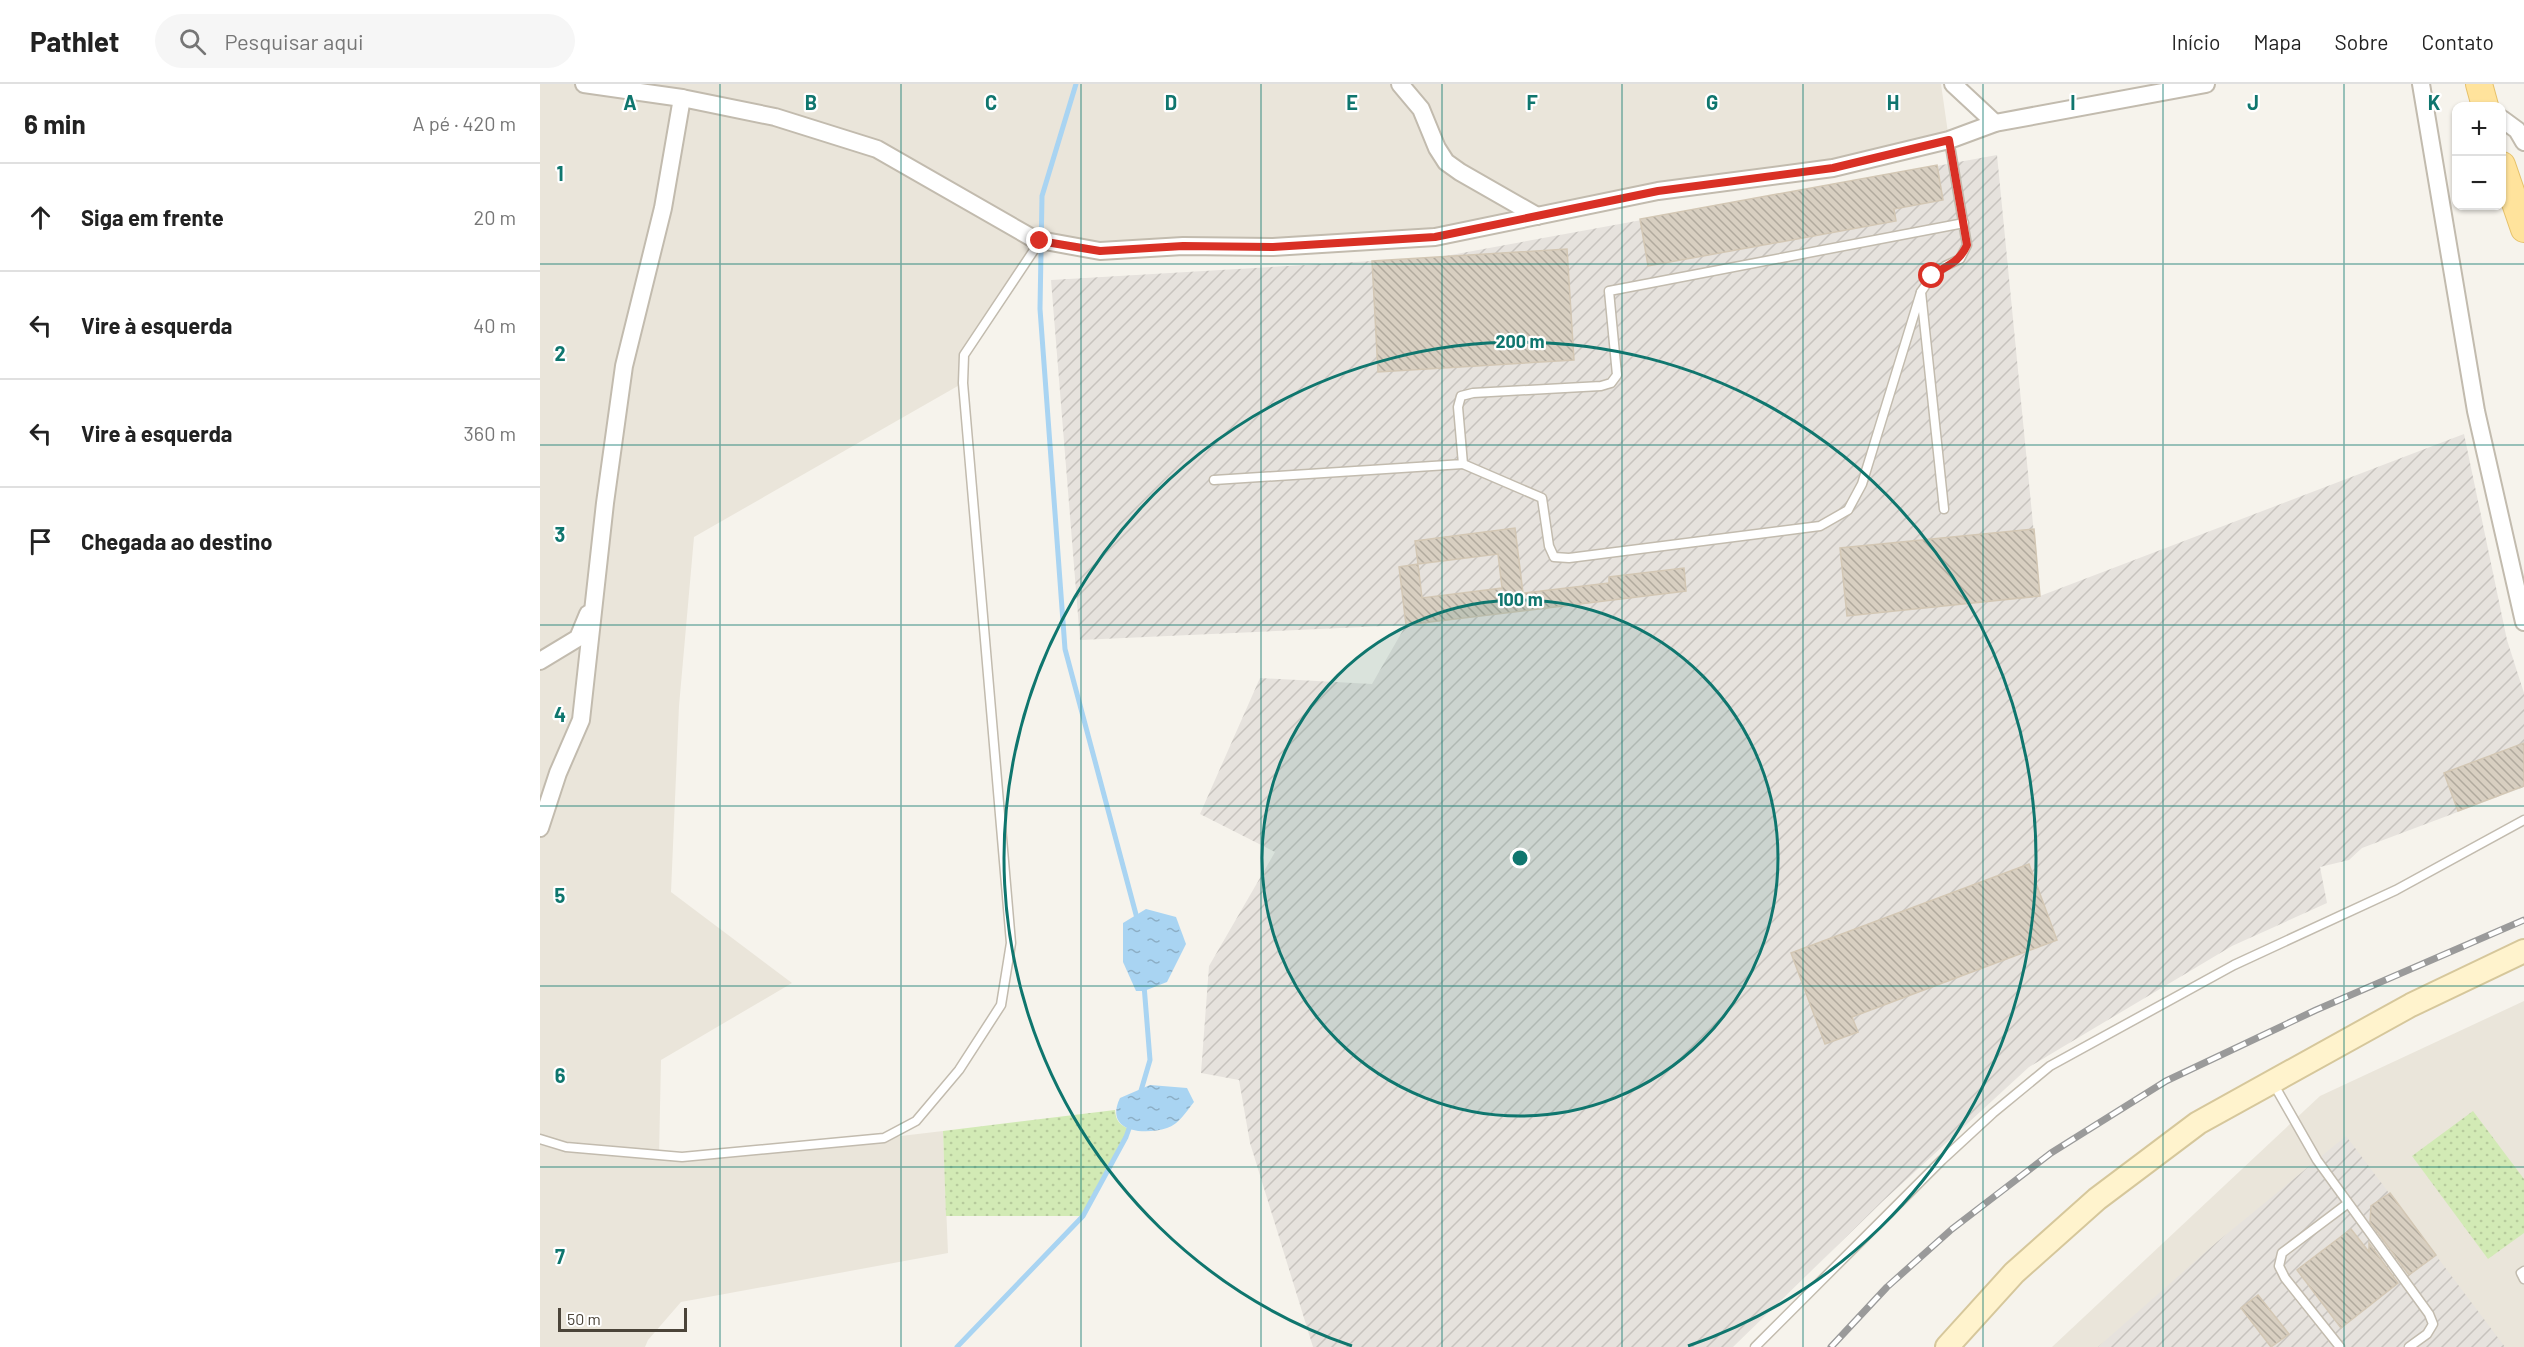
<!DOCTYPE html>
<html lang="pt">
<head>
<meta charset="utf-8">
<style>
  body { margin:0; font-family:Barlow,sans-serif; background:#f6f6f6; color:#222 }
  .controls { position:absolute; right:18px; top:18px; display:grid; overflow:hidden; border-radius:12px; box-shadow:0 2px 4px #0004 }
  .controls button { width:54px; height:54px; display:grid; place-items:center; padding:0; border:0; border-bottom:2px solid #e0e0e0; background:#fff; color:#222; font:30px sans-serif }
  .scale { position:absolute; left:18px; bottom:15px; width:129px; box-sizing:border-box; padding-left:6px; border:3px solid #4b4439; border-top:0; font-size:16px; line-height:21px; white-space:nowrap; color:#4b4439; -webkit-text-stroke:4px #fff; paint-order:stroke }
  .stop { position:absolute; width:18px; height:18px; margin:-14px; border:4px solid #d93025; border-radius:50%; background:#fff }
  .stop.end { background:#d93025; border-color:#fff; box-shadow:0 2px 6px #0008 }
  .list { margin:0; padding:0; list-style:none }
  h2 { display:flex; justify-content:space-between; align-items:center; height:78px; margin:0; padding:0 24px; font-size:26px }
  h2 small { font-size:20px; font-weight:400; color:#767676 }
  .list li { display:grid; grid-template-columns:39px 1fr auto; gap:18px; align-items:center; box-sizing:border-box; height:108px; padding:0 24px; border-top:2px solid #e0e0e0 }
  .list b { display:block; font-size:22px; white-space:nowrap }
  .list em { font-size:20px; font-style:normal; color:#767676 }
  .icon { flex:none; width:33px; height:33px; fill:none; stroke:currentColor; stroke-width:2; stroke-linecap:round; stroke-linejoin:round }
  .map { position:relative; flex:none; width:1984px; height:1263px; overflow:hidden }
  header { display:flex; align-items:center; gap:36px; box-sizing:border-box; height:84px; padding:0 30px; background:#fff; border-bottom:2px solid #e0e0e0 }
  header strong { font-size:28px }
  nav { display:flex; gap:33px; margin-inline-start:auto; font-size:21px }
  .search { width:420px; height:54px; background:#f6f6f6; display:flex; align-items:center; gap:15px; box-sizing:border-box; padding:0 21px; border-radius:33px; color:#767676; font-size:22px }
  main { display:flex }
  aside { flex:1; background:#fff }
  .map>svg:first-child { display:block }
</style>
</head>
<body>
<header>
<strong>Pathlet</strong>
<div class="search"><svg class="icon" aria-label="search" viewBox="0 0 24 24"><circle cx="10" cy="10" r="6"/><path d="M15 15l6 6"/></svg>Pesquisar aqui</div>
<nav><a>Início</a><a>Mapa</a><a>Sobre</a><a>Contato</a></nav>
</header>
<main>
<aside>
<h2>6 min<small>A pé · 420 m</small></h2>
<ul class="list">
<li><svg class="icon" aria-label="ahead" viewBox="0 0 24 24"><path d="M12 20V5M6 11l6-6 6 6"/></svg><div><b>Siga em frente</b></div><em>20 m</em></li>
<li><svg class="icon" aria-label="left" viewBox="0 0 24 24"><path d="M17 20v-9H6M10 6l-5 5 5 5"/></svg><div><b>Vire à esquerda</b></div><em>40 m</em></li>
<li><svg class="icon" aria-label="left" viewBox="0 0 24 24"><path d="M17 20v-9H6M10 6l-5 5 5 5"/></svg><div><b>Vire à esquerda</b></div><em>360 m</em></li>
<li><svg class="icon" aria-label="arrive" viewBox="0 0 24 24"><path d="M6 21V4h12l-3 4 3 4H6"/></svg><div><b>Chegada ao destino</b></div></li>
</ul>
</aside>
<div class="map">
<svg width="1984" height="1263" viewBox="0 0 1984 1263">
  <defs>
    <pattern id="industrial-furrows" width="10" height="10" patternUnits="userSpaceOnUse" patternTransform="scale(1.5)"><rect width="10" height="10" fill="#e6e2dd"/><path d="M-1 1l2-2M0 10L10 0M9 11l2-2" fill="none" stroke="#c7c3be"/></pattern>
    <pattern id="grass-dots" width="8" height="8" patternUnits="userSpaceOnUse" patternTransform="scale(1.5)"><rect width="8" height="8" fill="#d2eab5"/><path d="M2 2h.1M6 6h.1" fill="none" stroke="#b6ca9c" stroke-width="1.8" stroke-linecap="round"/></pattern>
    <pattern id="water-ripples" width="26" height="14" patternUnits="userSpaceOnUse" patternTransform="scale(1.5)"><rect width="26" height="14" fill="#a9d4f2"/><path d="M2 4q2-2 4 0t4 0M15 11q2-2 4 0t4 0" fill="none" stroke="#8caec5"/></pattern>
    <pattern id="building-back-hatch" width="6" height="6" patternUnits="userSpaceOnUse" patternTransform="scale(1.5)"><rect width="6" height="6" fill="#d8cfc1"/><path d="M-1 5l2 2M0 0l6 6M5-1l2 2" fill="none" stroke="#b1aa9e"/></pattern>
  </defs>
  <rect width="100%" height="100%" fill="#f6f3ec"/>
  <g fill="#eae5da">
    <polygon points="0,0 1401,0 1409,56 943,141 733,163 501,157 424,271 423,299 154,453 139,622 131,808 252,899 121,976 119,1071 344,1054 403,1047 408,1169 141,1218 108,1256 105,1263 0,1263"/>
    <polygon points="1984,917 1984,1263 1512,1263 1780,1012"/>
  </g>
  <g fill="url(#industrial-furrows)">
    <polygon points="1457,71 1500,512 1924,350 1967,556 1984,609 1984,703 1822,764 1809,776 1780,783 1787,819 1692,862 1489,983 1343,1117 1193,1263 773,1263 710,1059 699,996 661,989 669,882 735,768 660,730 720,594 832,600 866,541 540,556 511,196 900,173"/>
    <polygon points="1806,1052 1965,1263 1558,1263 1677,1158"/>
  </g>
  <g fill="url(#grass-dots)">
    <path d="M 575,1026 C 576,1037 579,1040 589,1045 L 543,1132 L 406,1132 L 403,1047 Z"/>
    <polygon points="1933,1027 1984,1095 1984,1149 1948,1175 1872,1072"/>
  </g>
  <g fill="url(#water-ripples)">
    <polygon points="606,825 636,833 646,860 627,898 604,907 596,907 583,878 583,839"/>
    <path d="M 610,1001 L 647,1004 L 654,1018 C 646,1028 639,1040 627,1044 C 602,1052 564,1047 580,1014 Z"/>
  </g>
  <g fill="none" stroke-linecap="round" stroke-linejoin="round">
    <g stroke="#a9d4f2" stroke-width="5">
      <polyline points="536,0 502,112 500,225 525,565 598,838"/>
      <polyline points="600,1010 610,976 604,901"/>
      <polyline points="417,1263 543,1132 586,1053 591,1039"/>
    </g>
  </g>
  <g fill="url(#building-back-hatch)" stroke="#d3c7b4" stroke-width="1.5" fill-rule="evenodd">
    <polygon points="1397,81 1403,116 1354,125 1356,137 1108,182 1100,135"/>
    <polygon points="1027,165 1034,276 838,288 832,177"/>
    <path d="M 975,444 L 983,509 L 1069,499 L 1069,493 L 1144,484 L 1146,507 L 866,541 L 859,483 L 878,480 L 875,457 ZM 958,470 L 962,504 L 882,514 L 878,480 Z"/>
    <polygon points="1494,445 1500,512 1307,532 1300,464"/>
    <polygon points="1984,659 1984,702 1918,727 1904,689"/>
    <polygon points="1489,780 1517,856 1312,933 1318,948 1285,960 1251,869"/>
    <polygon points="1850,1109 1896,1171 1869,1191 1830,1138 1831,1122"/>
    <polygon points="1811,1145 1829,1168 1829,1159 1858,1199 1801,1244 1757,1186"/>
    <polygon points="1718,1211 1749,1250 1731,1263 1701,1224"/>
  </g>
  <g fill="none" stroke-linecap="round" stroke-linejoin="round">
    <g stroke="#c2bbae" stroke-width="11">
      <g id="lane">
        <polyline points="923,380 1002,414 1009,462 1014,473 1029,474 1280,442 1308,426 1322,400 1381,208"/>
        <polyline points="674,396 923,380 918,323 921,312 933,309 1061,302 1071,299 1077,291 1069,207 1424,139"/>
        <polyline points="1404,425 1381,208 1392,192 1405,182 1420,175 1427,161 1409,56"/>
        <polyline points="1733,999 1777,1076 1889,1230 1893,1240 1887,1250 1869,1263"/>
        <polyline points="0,1055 26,1063 142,1073 344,1054 376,1037 419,986 461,921 471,859 423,299 424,271 500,157"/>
        <polyline points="1984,1187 1981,1189 1984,1195"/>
        <polyline points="1215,1263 1402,1076 1453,1029 1510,982 1694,881 1856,806 1984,736"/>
        <polyline points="1800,1263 1745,1194 1739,1182 1742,1169 1807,1120"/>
      </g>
    </g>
    <g stroke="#c2bbae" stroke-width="20">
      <g id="street">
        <polyline points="44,0 142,14 235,33 337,65 494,155 560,167 643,162 733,163 895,153 1118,107 1293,84 1409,56 1455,39 1666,0"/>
        <polyline points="860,0 881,25 897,64 906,78 920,88 997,132"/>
        <polyline points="1413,0 1455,39"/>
        <polyline points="1881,0 1936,327 1984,538"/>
        <polyline points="1962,35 1977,46 1984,58"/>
        <polyline points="0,577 38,554 48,530"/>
        <polyline points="0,744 18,689 41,636 65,419 84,282 123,124 142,14"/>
      </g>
    </g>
    <g stroke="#d6c79b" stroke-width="26">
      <polyline id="secondary" points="1407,1263 1474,1189 1557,1115 1658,1039 1871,921 1984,867"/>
    </g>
    <g stroke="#e6c16a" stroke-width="28">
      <g id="primary">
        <polyline points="1939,0 1945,22"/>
        <polyline points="1962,81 1984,145"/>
      </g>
    </g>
    <use href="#lane" stroke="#fff" stroke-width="8"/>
    <use href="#street" stroke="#fff" stroke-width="16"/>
    <use href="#secondary" stroke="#fff3cd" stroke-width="22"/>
    <use href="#primary" stroke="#ffe39c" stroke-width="26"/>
    <g stroke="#9a9a9a" stroke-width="7">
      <polyline id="rail" points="1291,1263 1347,1203 1412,1145 1511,1069 1626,997 1776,926 1984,836"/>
    </g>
    <use href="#rail" stroke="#fff" stroke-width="4.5" stroke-dasharray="14" stroke-linecap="butt"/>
  </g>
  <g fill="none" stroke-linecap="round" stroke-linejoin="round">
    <path stroke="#d93025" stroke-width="8" d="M 500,157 L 560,167 L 643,162 L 733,163 L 895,153 L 1118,107 L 1293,84 L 1409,56 L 1427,161 C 1418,180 1408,180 1392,192"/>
  </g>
  <path fill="none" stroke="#0f766e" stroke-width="1.5" stroke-opacity="0.55" d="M 180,0 L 180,1263M 361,0 L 361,1263M 541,0 L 541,1263M 721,0 L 721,1263M 902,0 L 902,1263M 1082,0 L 1082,1263M 1263,0 L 1263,1263M 1443,0 L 1443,1263M 1623,0 L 1623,1263M 1804,0 L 1804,1263M 0,180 L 1984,180M 0,361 L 1984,361M 0,541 L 1984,541M 0,722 L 1984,722M 0,902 L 1984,902M 0,1083 L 1984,1083"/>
  <circle cx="980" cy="774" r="258" fill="#0f766e" fill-opacity=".12"/>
  <g fill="none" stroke="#0f766e" stroke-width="3">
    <circle cx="980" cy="774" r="258"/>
    <path d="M812 1262A516 516 0 1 1 1148 1262"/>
  </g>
  <g font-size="20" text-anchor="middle" font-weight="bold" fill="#0f766e" stroke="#fff" stroke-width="4.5" stroke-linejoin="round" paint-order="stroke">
    <text x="90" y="26">A</text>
    <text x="271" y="26">B</text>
    <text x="451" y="26">C</text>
    <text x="631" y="26">D</text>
    <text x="812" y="26">E</text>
    <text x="992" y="26">F</text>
    <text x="1172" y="26">G</text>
    <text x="1353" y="26">H</text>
    <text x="1533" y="26">I</text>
    <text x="1713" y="26">J</text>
    <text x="1894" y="26">K</text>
    <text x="20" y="97">1</text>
    <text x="20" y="277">2</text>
    <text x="20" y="458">3</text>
    <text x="20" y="638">4</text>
    <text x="20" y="819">5</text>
    <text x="20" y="999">6</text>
    <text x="20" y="1180">7</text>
  </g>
  <circle cx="980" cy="774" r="9" fill="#0f766e" stroke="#fff" stroke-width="3"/>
  <g font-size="18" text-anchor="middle" font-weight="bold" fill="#0f766e" stroke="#fff" stroke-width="4.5" stroke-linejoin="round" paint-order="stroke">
    <text x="980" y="264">200 m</text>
    <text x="980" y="522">100 m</text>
  </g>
</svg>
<div class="controls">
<button>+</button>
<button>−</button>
</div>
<div class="scale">50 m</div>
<div class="stop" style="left:1392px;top:192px"></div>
<div class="stop end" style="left:500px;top:157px"></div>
</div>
</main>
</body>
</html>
